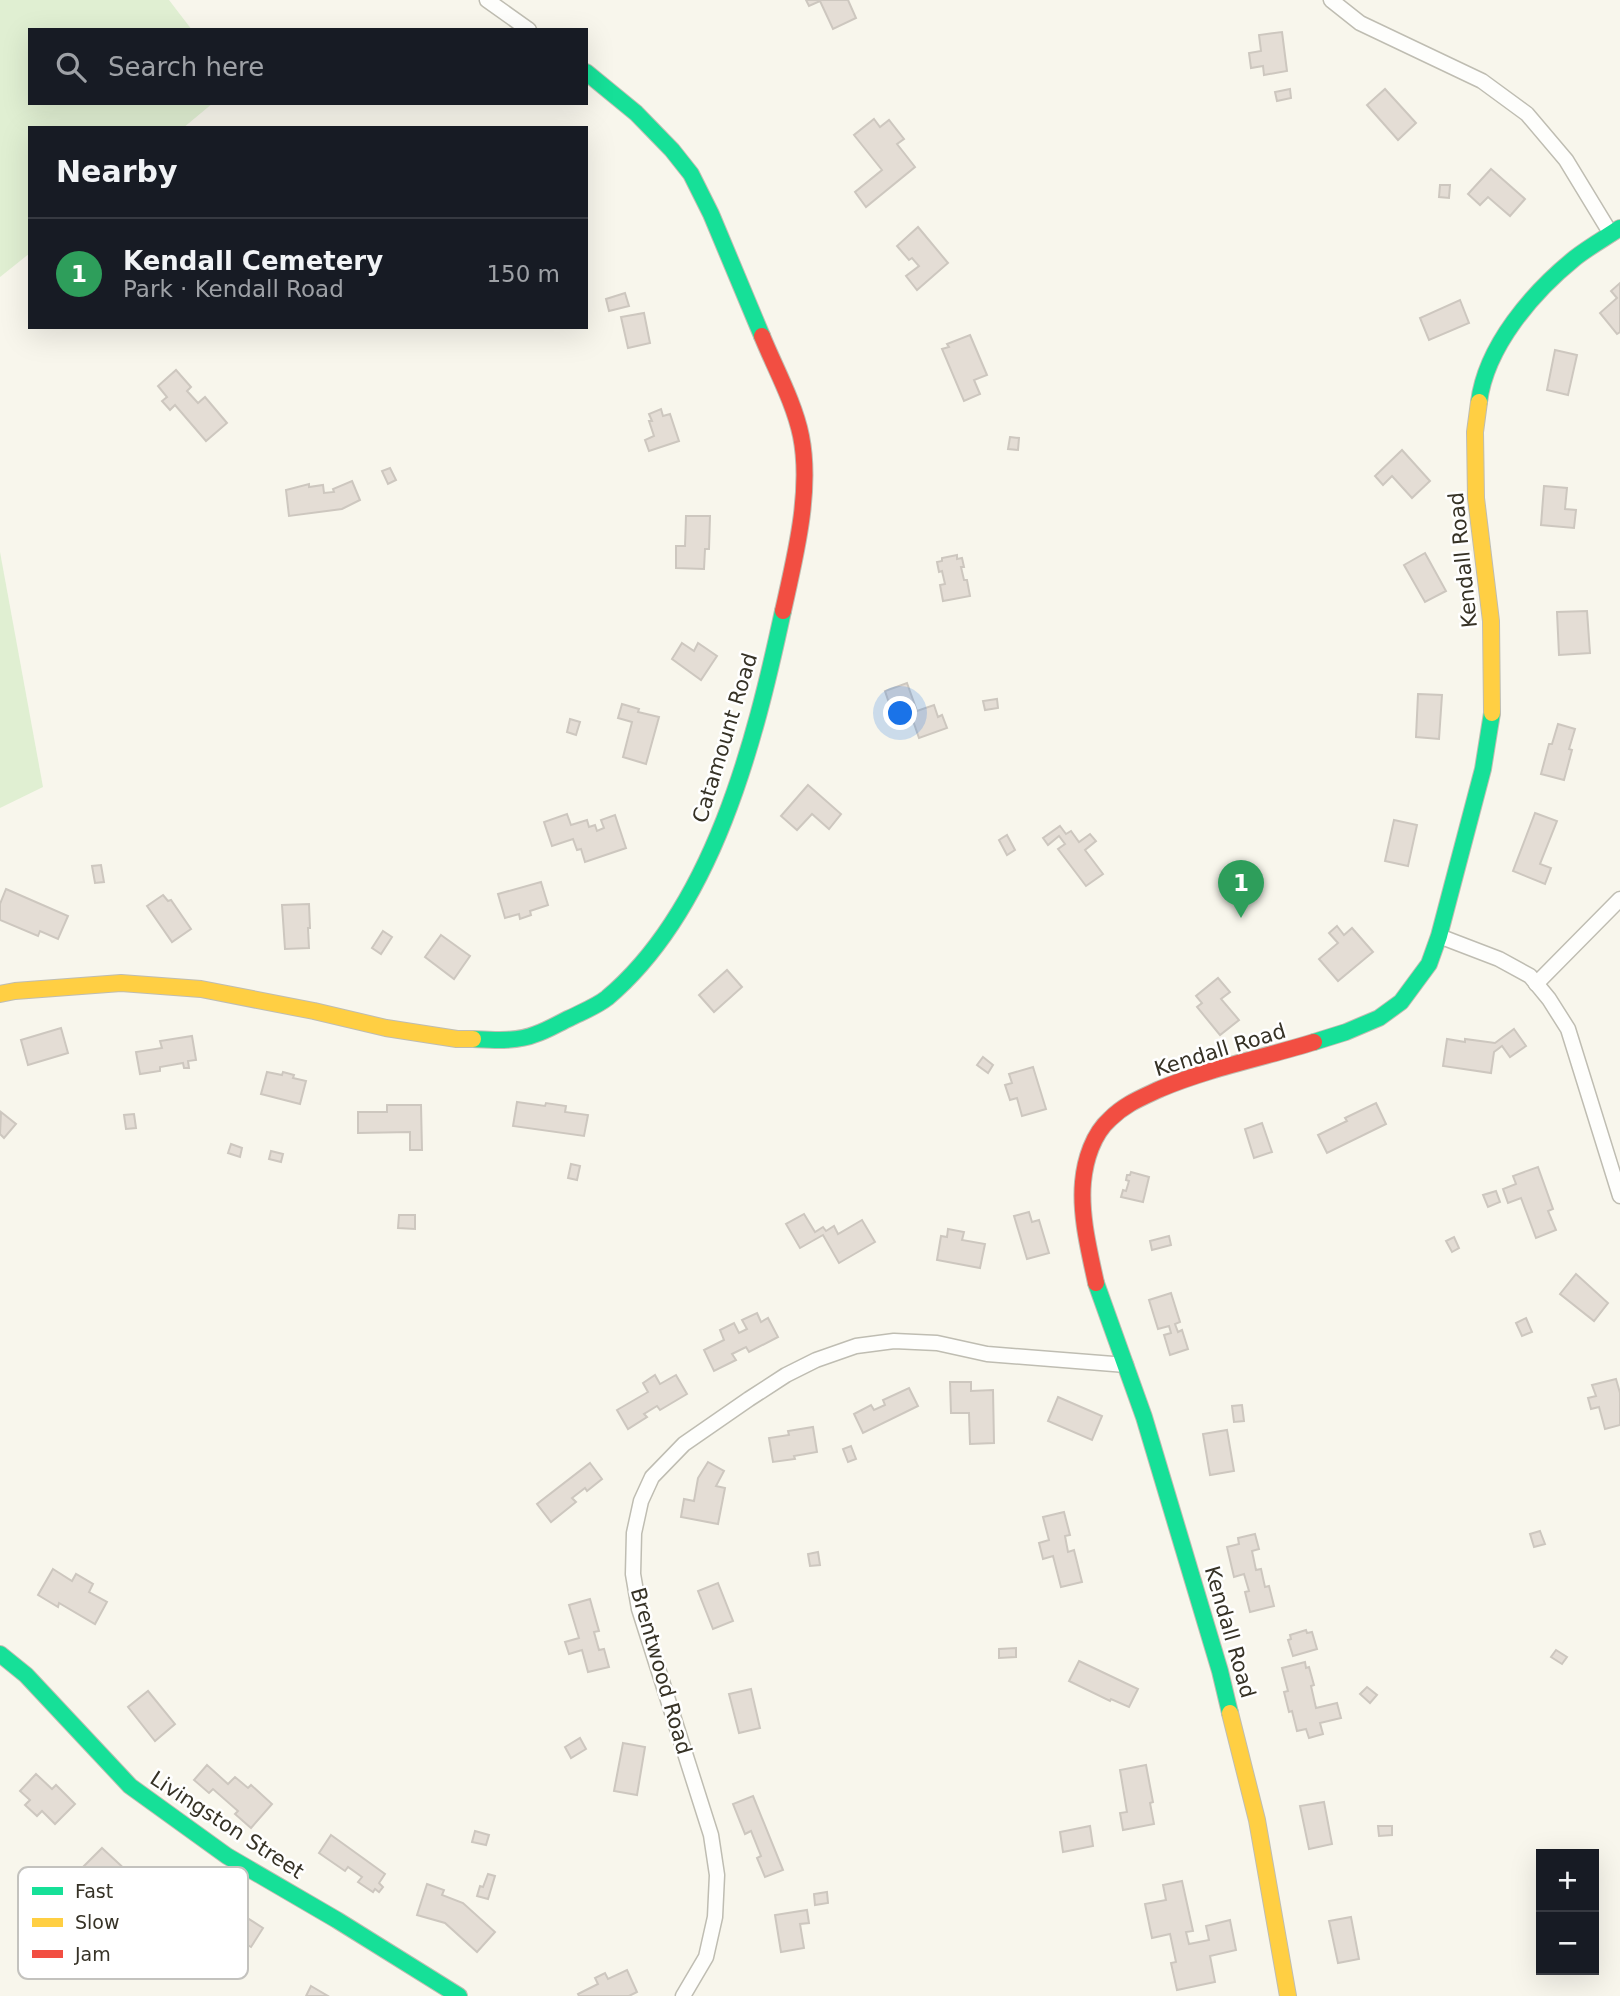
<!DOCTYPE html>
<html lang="en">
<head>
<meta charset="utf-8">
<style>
  body { margin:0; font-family:"DejaVu Sans",sans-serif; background:#242831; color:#f1f3f6 }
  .controls { position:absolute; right:21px; bottom:21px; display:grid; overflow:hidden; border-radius:0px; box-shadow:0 7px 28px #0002 }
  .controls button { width:63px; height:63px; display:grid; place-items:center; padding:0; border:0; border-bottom:2px solid #363941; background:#171b24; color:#f1f3f6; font:35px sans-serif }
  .you { position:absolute; left:901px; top:714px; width:24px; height:24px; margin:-18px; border:5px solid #fff; border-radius:50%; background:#1a73e8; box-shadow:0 0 0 10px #1a73e833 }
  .badge { display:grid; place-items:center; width:46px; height:46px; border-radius:50%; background:#0b8043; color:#fff; font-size:23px; font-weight:700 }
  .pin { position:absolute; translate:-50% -58px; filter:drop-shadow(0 2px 4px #0008) }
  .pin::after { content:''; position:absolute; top:37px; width:24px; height:21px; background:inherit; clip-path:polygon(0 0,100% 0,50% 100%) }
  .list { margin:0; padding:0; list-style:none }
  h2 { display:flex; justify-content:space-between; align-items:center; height:91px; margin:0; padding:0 28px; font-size:30px }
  h2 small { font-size:23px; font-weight:400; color:#9ea1a6 }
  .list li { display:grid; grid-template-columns:46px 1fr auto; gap:21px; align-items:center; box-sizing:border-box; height:112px; padding:0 28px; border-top:2px solid #363941 }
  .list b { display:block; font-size:26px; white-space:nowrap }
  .list p { margin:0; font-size:23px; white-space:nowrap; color:#9ea1a6 }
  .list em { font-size:23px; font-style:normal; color:#9ea1a6 }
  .icon { flex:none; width:38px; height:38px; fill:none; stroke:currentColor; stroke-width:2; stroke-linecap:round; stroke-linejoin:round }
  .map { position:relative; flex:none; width:1620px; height:1996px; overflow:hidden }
  .search { position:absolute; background:#171b24; box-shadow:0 7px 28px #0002; left:28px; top:28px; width:560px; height:77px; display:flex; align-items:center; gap:18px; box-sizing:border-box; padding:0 24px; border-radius:0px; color:#9ea1a6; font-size:26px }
  .panel { position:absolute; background:#171b24; box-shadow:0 7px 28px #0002; left:28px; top:126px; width:560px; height:203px; border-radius:0px }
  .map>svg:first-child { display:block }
</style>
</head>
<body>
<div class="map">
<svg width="1620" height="1996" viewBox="0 0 1620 1996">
  <rect width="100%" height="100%" fill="#f8f6ec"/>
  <g fill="#e0efd2">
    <polygon points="0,0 169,0 192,30 30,30 30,103 213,103 183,128 30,128 30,253 0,277"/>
    <polygon points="0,552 43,787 0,808"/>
  </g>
  <g fill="#e4ddd5" stroke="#cdc7bf" stroke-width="2">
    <polygon points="806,0 848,0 856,18 833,29 820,1 809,6"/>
    <polygon points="1282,32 1287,71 1264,75 1263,66 1251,68 1249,53 1261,51 1259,35"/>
    <polygon points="1290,89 1291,98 1277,101 1275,92"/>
    <polygon points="1385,89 1416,123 1398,140 1367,105"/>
    <polygon points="874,119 880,127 889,120 904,139 897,144 915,167 866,207 855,192 882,170 854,135"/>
    <polygon points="1491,169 1525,199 1510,216 1488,197 1480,205 1468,194"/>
    <polygon points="1440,185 1450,185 1449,198 1439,197"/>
    <polygon points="918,227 948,263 917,290 906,276 919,266 912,258 909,260 897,246"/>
    <polygon points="1620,283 1620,332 1617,334 1600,313 1617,298 1611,291"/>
    <polygon points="625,293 629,306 609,311 606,299"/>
    <polygon points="1460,300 1469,323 1429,340 1420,318"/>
    <polygon points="644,313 650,343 628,348 621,317"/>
    <polygon points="970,335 987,375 974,380 980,394 964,401 942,349 949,347 947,344"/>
    <polygon points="1555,350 1577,355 1568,395 1547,390"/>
    <polygon points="176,370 191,387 187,391 198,403 205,397 227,423 206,441 175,405 170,410 162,401 167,397 158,386"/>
    <polygon points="661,409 663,416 670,414 679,441 649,451 645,440 654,436 649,421 652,421 649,414"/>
    <polygon points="1010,437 1019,438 1018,450 1008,449"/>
    <polygon points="1402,450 1430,481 1412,498 1392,476 1383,485 1375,476"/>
    <polygon points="390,468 396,480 388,484 382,471"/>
    <polygon points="352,481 360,500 342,509 289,516 286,490 309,484 309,487 323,485 324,493 334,492 333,489"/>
    <polygon points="1544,486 1567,488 1565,509 1576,510 1574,528 1541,525"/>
    <polygon points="686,516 710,516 709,549 705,549 704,569 676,568 676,546 685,546"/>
    <polygon points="1425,553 1446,591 1425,602 1404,565"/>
    <polygon points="957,555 957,559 962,558 964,567 961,567 964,580 967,580 970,596 943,601 940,585 945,584 942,571 939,572 937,562 942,561 942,558"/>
    <polygon points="1587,611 1590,653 1559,655 1557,612"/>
    <polygon points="682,643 694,651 698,643 717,656 701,680 672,659"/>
    <polygon points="907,683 917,711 934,705 938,717 942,715 947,728 919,738 911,715 895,721 885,691"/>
    <polygon points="1418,694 1442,695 1439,739 1416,737"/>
    <polygon points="997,699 998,708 985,710 983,701"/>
    <polygon points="622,704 639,709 638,712 659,717 646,764 623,757 632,722 618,718"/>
    <polygon points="570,719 580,722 576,735 567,732"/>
    <polygon points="1558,724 1575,729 1569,749 1572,750 1564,780 1541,774 1549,744 1552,744"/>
    <polygon points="808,785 841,814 829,829 812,814 797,830 781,816"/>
    <polygon points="1535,813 1557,821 1540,864 1551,868 1545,884 1513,871"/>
    <polygon points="567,814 571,825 587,820 589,827 595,825 597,831 604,828 601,820 615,815 626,848 585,862 581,849 577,850 573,839 552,846 544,822"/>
    <polygon points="1394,820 1417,825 1408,866 1385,861"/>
    <polygon points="1060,826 1066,834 1071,831 1079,842 1090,834 1096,841 1085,850 1103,874 1086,886 1058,849 1065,844 1059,836 1048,845 1043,838"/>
    <polygon points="1007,835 1015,850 1007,855 999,840"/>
    <polygon points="101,865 104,882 95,883 92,866"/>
    <polygon points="541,882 548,905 530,911 531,915 520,919 519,914 505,918 498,894"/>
    <polygon points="6,889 68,916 58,939 40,931 38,936 0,920 0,904"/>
    <polygon points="163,895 168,901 171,900 191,929 172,942 147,906"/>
    <polygon points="309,904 310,928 308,928 309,948 285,949 282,905"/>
    <polygon points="1337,926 1344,935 1352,928 1373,952 1338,981 1319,959 1338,943 1329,933"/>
    <polygon points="383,931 392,937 381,954 372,948"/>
    <polygon points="441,935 470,956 454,979 425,957"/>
    <polygon points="727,970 742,987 714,1012 699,995"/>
    <polygon points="1218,978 1230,992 1221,999 1239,1020 1220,1035 1197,1007 1202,1003 1196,996"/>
    <polygon points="61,1028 68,1053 28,1065 21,1040"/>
    <polygon points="1514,1029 1526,1046 1510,1057 1502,1046 1494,1052 1491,1073 1443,1066 1447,1039 1465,1042 1465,1039 1495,1043"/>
    <polygon points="192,1036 196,1060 188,1061 189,1068 184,1068 183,1063 160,1067 160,1071 140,1074 136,1052 162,1048 160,1041"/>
    <polygon points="983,1057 993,1065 988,1073 977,1065"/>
    <polygon points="1033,1067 1046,1109 1022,1116 1017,1098 1010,1100 1005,1085 1012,1083 1009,1074"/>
    <polygon points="267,1072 282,1075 283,1072 294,1075 293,1078 306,1081 300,1104 261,1094"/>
    <polygon points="517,1102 545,1106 546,1103 566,1106 565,1112 588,1115 584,1136 513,1126"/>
    <polygon points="1376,1103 1386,1124 1327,1153 1318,1135 1347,1121 1345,1118"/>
    <polygon points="387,1105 421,1105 422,1150 410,1150 410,1132 358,1133 358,1112 387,1112"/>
    <polygon points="1,1112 16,1124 4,1138 0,1134"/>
    <polygon points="134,1114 136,1128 126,1129 124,1115"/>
    <polygon points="1262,1123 1272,1152 1254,1158 1245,1129"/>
    <polygon points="231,1144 242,1148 240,1157 228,1153"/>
    <polygon points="271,1151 283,1154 281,1162 269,1159"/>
    <polygon points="571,1164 580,1166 577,1180 568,1178"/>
    <polygon points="1538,1167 1553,1209 1548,1211 1556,1230 1536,1238 1521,1198 1508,1203 1503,1189 1516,1184 1513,1176"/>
    <polygon points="1131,1172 1149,1177 1143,1202 1121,1197 1123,1190 1126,1191 1129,1181 1126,1180 1127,1175 1130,1175"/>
    <polygon points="1496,1191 1500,1202 1488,1207 1483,1195"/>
    <polygon points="1029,1212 1032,1222 1039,1220 1049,1253 1027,1259 1014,1216"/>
    <polygon points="804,1214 815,1232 823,1227 826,1231 834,1226 838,1234 862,1220 875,1242 839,1263 823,1235 800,1248 786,1224"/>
    <polygon points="399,1215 415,1215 415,1229 398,1228"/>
    <polygon points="948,1229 964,1232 962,1240 985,1244 980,1268 937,1260 941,1236 947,1237"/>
    <polygon points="1169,1236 1171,1245 1152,1250 1150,1241"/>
    <polygon points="1454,1237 1459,1248 1452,1252 1446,1241"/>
    <polygon points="1576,1274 1608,1303 1594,1321 1560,1294"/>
    <polygon points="1171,1293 1180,1322 1175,1324 1178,1332 1182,1330 1188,1349 1170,1355 1164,1335 1171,1333 1169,1326 1158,1329 1149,1300"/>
    <polygon points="757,1313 761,1322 768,1318 778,1337 749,1352 746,1347 732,1354 736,1360 714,1371 704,1350 724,1340 720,1330 734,1323 739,1333 747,1329 742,1320"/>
    <polygon points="1526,1318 1532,1332 1522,1336 1516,1323"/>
    <polygon points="655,1375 660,1384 676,1375 687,1394 660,1410 657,1406 644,1414 647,1417 628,1429 617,1410 648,1392 643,1383"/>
    <polygon points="1616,1379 1620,1393 1620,1425 1605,1429 1599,1407 1591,1409 1588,1398 1596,1396 1592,1385"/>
    <polygon points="950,1382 971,1382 971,1391 993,1390 994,1443 970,1444 969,1413 951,1413"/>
    <polygon points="909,1388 918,1406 863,1433 854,1414 871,1405 874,1410 885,1405 883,1400"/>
    <polygon points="1058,1397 1102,1416 1092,1440 1048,1421"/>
    <polygon points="1242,1405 1244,1421 1234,1422 1232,1406"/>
    <polygon points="813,1427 817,1452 794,1456 795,1459 773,1462 769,1438 789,1435 788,1431"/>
    <polygon points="1227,1430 1234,1471 1210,1475 1203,1434"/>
    <polygon points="851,1446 856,1459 848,1462 843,1449"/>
    <polygon points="708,1462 724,1471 716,1486 725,1488 718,1524 681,1517 684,1499 694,1501 698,1478"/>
    <polygon points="590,1463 602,1479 587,1491 585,1488 572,1498 576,1502 551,1522 537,1504"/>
    <polygon points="1064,1512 1070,1535 1065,1536 1068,1552 1074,1550 1082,1582 1061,1587 1053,1556 1043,1559 1039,1543 1049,1540 1043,1517"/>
    <polygon points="1540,1531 1545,1544 1534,1547 1530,1534"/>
    <polygon points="1255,1534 1259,1549 1252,1551 1256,1570 1261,1569 1265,1587 1269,1586 1274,1606 1250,1612 1245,1592 1249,1591 1244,1574 1234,1577 1227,1547 1239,1544 1238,1538"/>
    <polygon points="818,1552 820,1565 810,1566 808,1554"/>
    <polygon points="53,1569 72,1581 76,1574 93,1584 89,1592 107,1602 95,1624 59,1603 58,1607 38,1595"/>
    <polygon points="718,1583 733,1621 713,1629 698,1591"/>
    <polygon points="590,1599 599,1631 594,1632 599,1650 604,1649 609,1667 588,1672 582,1650 569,1654 565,1642 579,1638 569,1605"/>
    <polygon points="1306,1630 1307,1633 1312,1632 1317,1649 1293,1656 1288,1640 1291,1639 1290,1635"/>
    <polygon points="1016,1648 1016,1657 999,1658 999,1649"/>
    <polygon points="1556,1650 1567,1657 1562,1664 1551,1657"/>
    <polygon points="1079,1661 1138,1689 1129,1707 1111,1699 1110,1701 1069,1681"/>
    <polygon points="1305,1662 1306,1668 1309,1667 1314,1685 1311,1686 1316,1708 1337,1703 1341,1718 1320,1723 1323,1734 1309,1738 1306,1729 1297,1731 1292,1711 1289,1712 1284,1692 1288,1691 1282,1668"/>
    <polygon points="1367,1687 1377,1695 1370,1703 1360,1694"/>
    <polygon points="751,1689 760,1728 739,1733 729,1694"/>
    <polygon points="148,1691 175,1724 155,1741 128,1707"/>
    <polygon points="580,1738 586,1749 571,1758 565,1747"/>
    <polygon points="623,1743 645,1747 637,1795 614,1791"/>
    <polygon points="207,1765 228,1784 235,1777 248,1788 251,1785 272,1804 251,1828 235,1814 238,1811 213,1789 209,1793 194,1780"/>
    <polygon points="1146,1765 1153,1802 1150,1803 1154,1824 1123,1830 1120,1813 1127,1812 1120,1770"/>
    <polygon points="36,1774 52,1789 56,1785 75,1804 55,1824 42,1811 37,1816 25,1805 30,1800 20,1791"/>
    <polygon points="753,1796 783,1870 765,1877 757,1858 761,1856 751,1831 745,1834 733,1804"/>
    <polygon points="1324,1802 1332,1844 1309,1849 1300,1806"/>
    <polygon points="1090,1826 1093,1846 1063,1852 1060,1832"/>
    <polygon points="1378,1826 1392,1826 1392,1835 1379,1836"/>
    <polygon points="475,1831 489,1835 486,1845 472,1842"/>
    <polygon points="331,1835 385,1874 379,1883 383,1887 379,1892 375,1889 373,1892 358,1882 362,1877 348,1867 345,1871 319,1853"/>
    <polygon points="102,1848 129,1873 113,1890 94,1872 88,1879 79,1871"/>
    <polygon points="488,1874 495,1876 488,1899 477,1896 480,1886 483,1887"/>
    <polygon points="1182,1881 1193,1931 1186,1932 1189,1944 1209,1940 1206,1926 1230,1920 1236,1950 1210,1956 1215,1982 1177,1990 1171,1963 1176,1962 1170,1934 1152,1938 1145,1904 1166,1900 1163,1885"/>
    <polygon points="427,1884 444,1890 442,1895 463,1903 495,1932 477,1952 445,1923 417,1915"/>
    <polygon points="827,1892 828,1903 815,1905 814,1894"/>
    <polygon points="227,1905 263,1928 251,1947 232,1936 227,1944 210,1933"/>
    <polygon points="807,1910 809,1923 800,1924 804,1948 781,1952 775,1915"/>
    <polygon points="1351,1917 1359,1959 1338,1963 1329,1921"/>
    <polygon points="627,1970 637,1992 629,1996 579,1996 578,1994 598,1984 595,1978 605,1973 608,1979"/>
    <polygon points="311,1986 328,1996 306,1996"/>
  </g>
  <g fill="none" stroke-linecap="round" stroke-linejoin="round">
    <g stroke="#bfbdb2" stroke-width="17">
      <g id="street">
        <polyline points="487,0 529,30"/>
        <polyline points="1331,0 1360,23 1482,81 1527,114 1566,160 1611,234"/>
        <polyline points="1439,936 1499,959 1530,976 1549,999 1568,1029 1620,1196"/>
        <polyline points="1536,984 1620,899"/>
        <polyline points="683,1996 706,1957 715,1917 717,1875 711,1835 639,1609 633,1574 634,1533 641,1501 652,1477 684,1444 749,1399 786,1375 816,1360 856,1346 894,1341 937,1343 987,1354 1126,1365"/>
      </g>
    </g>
    <g stroke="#bfbdb2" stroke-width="18">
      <g id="fast">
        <polyline points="586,72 636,113 672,150 691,174 711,214 762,336"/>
        <path d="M 1479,402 C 1486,346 1533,292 1575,258 C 1589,247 1605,238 1620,228"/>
        <path d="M 473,1039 C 493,1040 517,1042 536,1034 C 548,1030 559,1023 570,1018 C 582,1012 597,1006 607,998 C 713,909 755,741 783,611"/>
        <polyline points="1314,1042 1346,1032 1379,1018 1401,1002 1429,964 1439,936 1483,769 1492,713"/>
        <polyline points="1096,1283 1144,1417 1220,1671 1230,1713"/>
        <polyline points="0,1654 26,1675 130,1786 227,1856 337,1920 459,1996"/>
      </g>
    </g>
    <g stroke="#bfbdb2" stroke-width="18">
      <g id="slow">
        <polyline points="1479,402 1475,432 1476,498 1491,621 1492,713"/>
        <polyline points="0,994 15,991 121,983 201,989 314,1011 386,1028 457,1039 473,1039"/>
        <polyline points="1230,1713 1257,1820 1288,1996"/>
      </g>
    </g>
    <g stroke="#bfbdb2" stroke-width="18">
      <g id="jam">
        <path d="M 762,336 C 775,368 794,402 801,436 C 812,491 795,557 783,611"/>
        <path d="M 1096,1283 C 1089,1250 1080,1215 1083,1182 C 1085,1160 1093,1134 1110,1119 C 1125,1104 1141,1098 1160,1089 C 1210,1068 1262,1058 1314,1042"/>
      </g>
    </g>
    <use href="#street" stroke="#fefefc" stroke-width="14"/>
    <use href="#fast" stroke="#16e098" stroke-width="16"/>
    <use href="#slow" stroke="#ffcf43" stroke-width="16"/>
    <use href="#jam" stroke="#f24e42" stroke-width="16"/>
  </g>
  <g text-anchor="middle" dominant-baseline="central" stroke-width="5" stroke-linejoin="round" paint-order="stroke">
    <g font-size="21" fill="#363226" stroke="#fff">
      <text transform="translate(1463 560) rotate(-96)">Kendall Road</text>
      <text transform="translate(725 738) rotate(-73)">Catamount Road</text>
      <text transform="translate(1220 1050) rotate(-17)">Kendall Road</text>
      <text transform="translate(1230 1632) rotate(74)">Kendall Road</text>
      <text transform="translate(661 1671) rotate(74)">Brentwood Road</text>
      <text transform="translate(227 1825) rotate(33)">Livingston Street</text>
    </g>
  </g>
  <rect x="18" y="1867" width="230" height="112" rx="10" fill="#fff" stroke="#c3c2be" stroke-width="2"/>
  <rect x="32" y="1887" width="31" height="8" fill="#16e098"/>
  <rect x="32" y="1918" width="31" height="9" fill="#ffcf43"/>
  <rect x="32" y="1950" width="31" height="8" fill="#f24e42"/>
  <g font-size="19" fill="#363226">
    <text x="75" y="1898">Fast</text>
    <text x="75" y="1929">Slow</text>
    <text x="75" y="1961">Jam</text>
  </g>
</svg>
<div class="controls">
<button>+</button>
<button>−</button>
</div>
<div class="you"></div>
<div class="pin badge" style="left:1241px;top:918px;background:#2e9e5b">1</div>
<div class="search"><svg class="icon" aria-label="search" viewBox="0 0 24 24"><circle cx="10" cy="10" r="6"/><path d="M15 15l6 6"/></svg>Search here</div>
<section class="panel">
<h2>Nearby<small></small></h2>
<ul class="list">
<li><span class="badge" style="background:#2e9e5b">1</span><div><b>Kendall Cemetery</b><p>Park · Kendall Road</p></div><em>150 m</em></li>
</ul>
</section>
</div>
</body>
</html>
